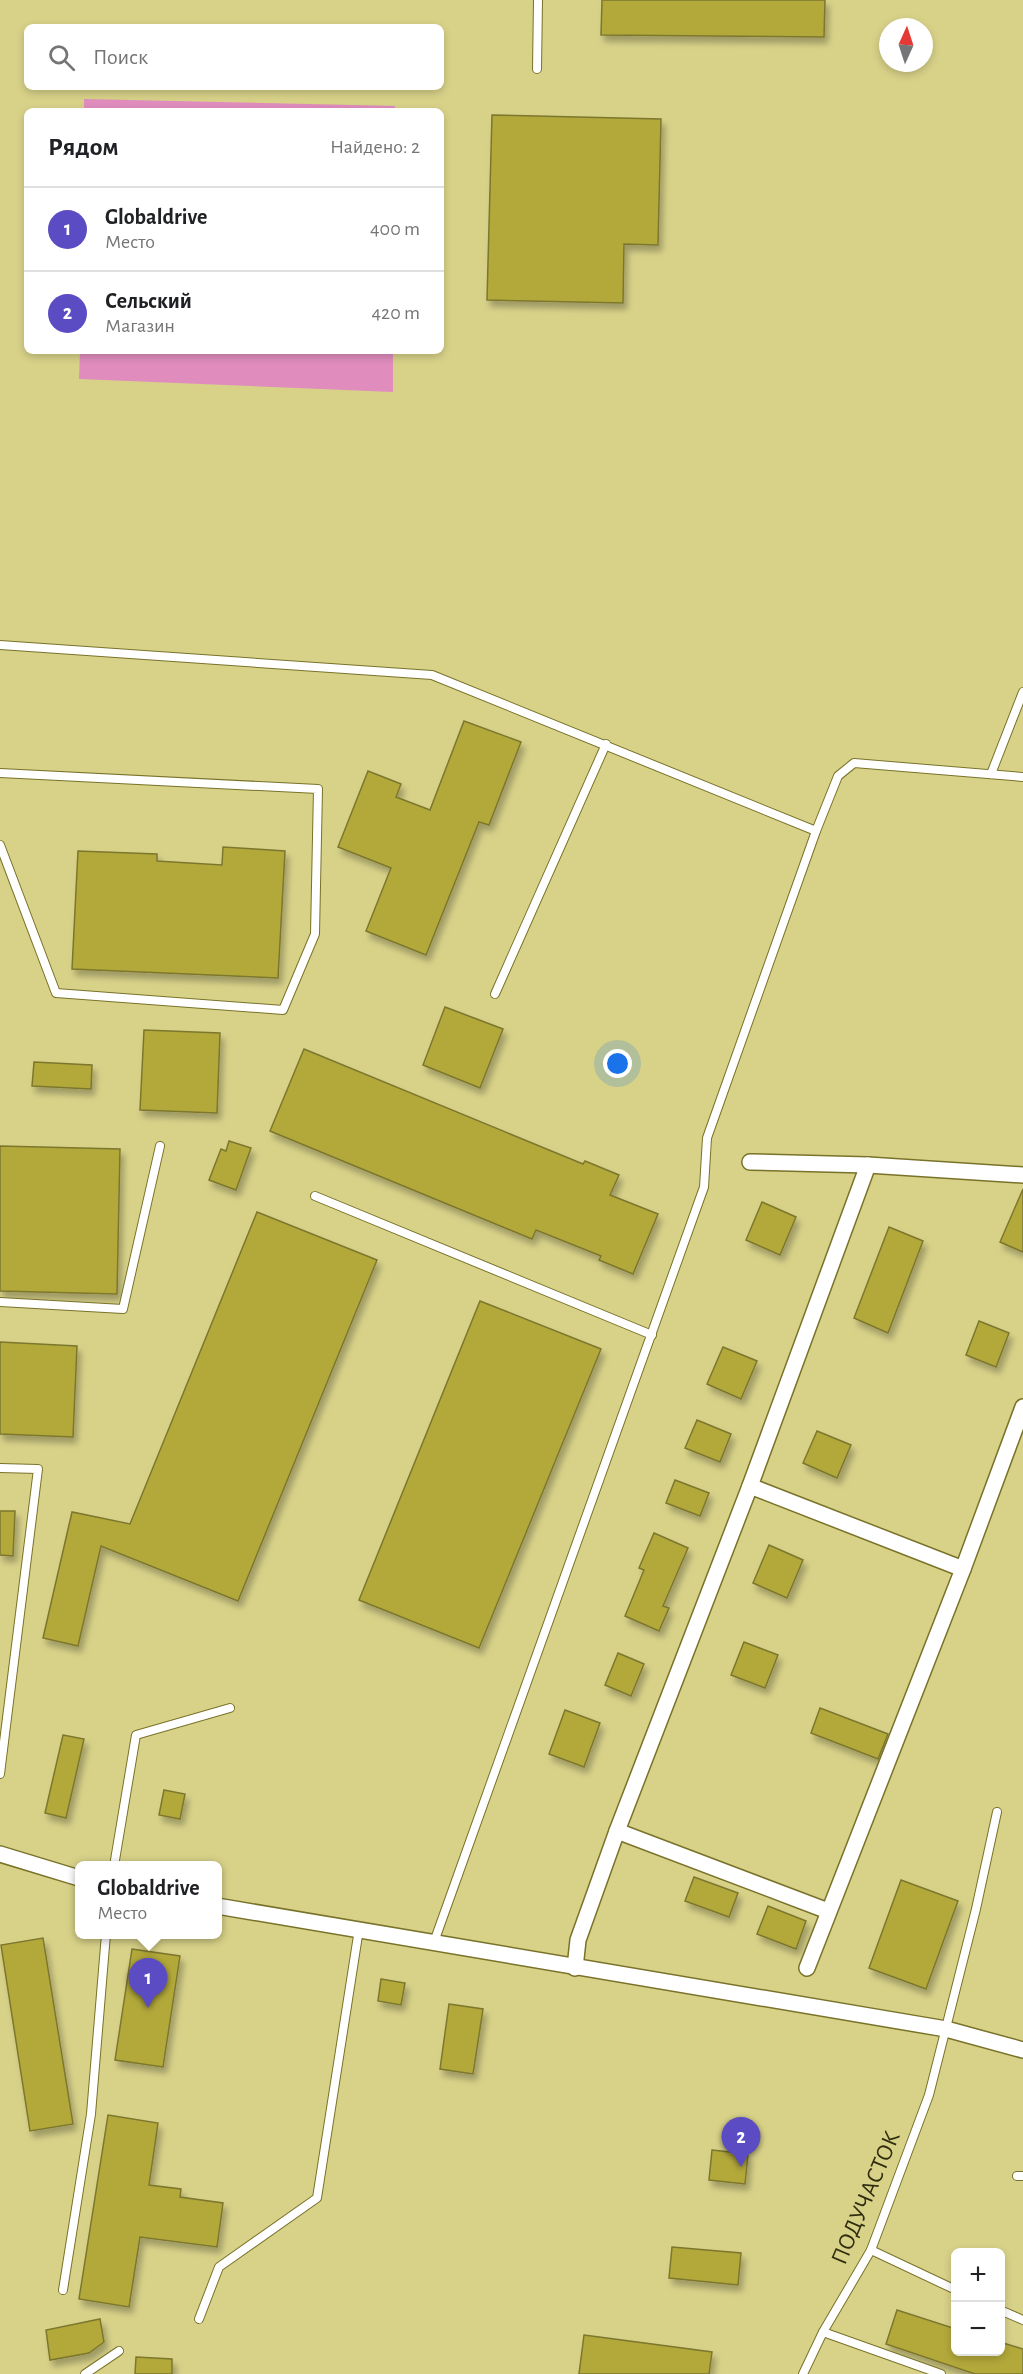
<!DOCTYPE html>
<html lang="ru">
<head>
<meta charset="utf-8">
<style>
  body { margin:0; font-family:"Alegreya Sans",sans-serif; background:#f6f6f6; color:#202124 }
  .controls { position:absolute; right:18px; bottom:18px; display:grid; overflow:hidden; border-radius:9px; box-shadow:0 3px 9px #0003 }
  .controls button { width:54px; height:54px; display:grid; place-items:center; padding:0; border:0; border-bottom:2px solid #e0e0e0; background:#fff; color:#202124; font:30px sans-serif }
  .compass { position:absolute; left:879px; top:18px; width:54px; height:54px; border-radius:50%; background:#fff; box-shadow:0 3px 9px #0003; rotate:3deg }
  .you { position:absolute; left:618px; top:1064px; width:21px; height:21px; margin:-15px; border:4px solid #fff; border-radius:50%; background:#1a73e8; box-shadow:0 0 0 9px #1a73e833 }
  .badge { display:grid; place-items:center; width:39px; height:39px; border-radius:50%; background:#5c4cc4; color:#fff; font-size:20px; font-weight:700 }
  .pin { position:absolute; translate:-50% -50px; filter:drop-shadow(0 2px 3px #0008) }
  .pin::after { content:''; position:absolute; top:32px; width:21px; height:18px; background:inherit; clip-path:polygon(0 0,100% 0,50% 100%) }
  .popup { position:absolute; left:75px; top:1861px; width:147px; height:78px; box-sizing:border-box; display:grid; place-content:center; border-radius:9px; background:#fff; filter:drop-shadow(0 2px 4px #0005); font-size:20px; white-space:nowrap; color:#757577 }
  .popup b { font-size:22px; color:#202124 }
  .popup::after { content:''; position:absolute; left:50%; top:100%; margin-left:-12px; border:12px solid transparent; border-top-color:#fff }
  .list { margin:0; padding:0; list-style:none }
  h2 { display:flex; justify-content:space-between; align-items:center; height:78px; margin:0; padding:0 24px; font-size:26px }
  h2 small { font-size:20px; font-weight:400; color:#757577 }
  .list li { display:grid; grid-template-columns:39px 1fr auto; gap:18px; align-items:center; box-sizing:border-box; height:84px; padding:0 24px; border-top:2px solid #e0e0e0 }
  .list b { display:block; font-size:22px; white-space:nowrap }
  .list p { margin:0; font-size:20px; white-space:nowrap; color:#757577 }
  .list em { font-size:20px; font-style:normal; color:#757577 }
  .icon { flex:none; width:33px; height:33px; fill:none; stroke:currentColor; stroke-width:2; stroke-linecap:round; stroke-linejoin:round }
  .map { position:relative; flex:none; width:1023px; height:2374px; overflow:hidden }
  .search { position:absolute; background:#fff; box-shadow:0 3px 9px #0003; left:24px; top:24px; width:420px; height:66px; display:flex; align-items:center; gap:15px; box-sizing:border-box; padding:0 21px; border-radius:9px; color:#757577; font-size:22px }
  .panel { position:absolute; background:#fff; box-shadow:0 3px 9px #0003; left:24px; top:108px; width:420px; height:246px; border-radius:9px }
  .map>svg:first-child { display:block }
</style>
</head>
<body>
<div class="map">
<svg width="1023" height="2374" viewBox="0 0 1023 2374">
  <defs>
    <filter id="shadow"><feDropShadow dx="3.5" dy="6" stdDeviation="3" flood-color="#0004"/></filter>
  </defs>
  <rect width="100%" height="100%" fill="#d8d289"/>
  <g fill="#e08dbe">
    <polygon points="84,99 395,106 395,111 84,111"/>
    <polygon points="80,351 393,351 393,392 79,379"/>
  </g>
  <g fill="#b3a93b" stroke="#7d772e" stroke-width="1.5" filter="url(#shadow)">
    <polygon points="602,0 825,0 824,37 601,35"/>
    <polygon points="492,115 661,119 658,245 624,244 623,303 487,300"/>
    <polygon points="464,721 521,742 489,825 479,822 426,955 366,931 391,868 338,847 368,771 401,784 396,797 430,810"/>
    <polygon points="223,847 285,851 278,978 72,969 78,851 157,854 157,861 222,865"/>
    <polygon points="445,1007 503,1029 480,1088 423,1065"/>
    <polygon points="144,1030 220,1033 217,1113 140,1110"/>
    <polygon points="304,1049 583,1164 585,1161 619,1175 610,1195 658,1214 633,1274 599,1260 601,1256 536,1230 532,1239 270,1131"/>
    <polygon points="34,1062 92,1065 91,1089 32,1086"/>
    <polygon points="229,1141 251,1148 236,1190 209,1180 221,1149 226,1151"/>
    <polygon points="0,1146 120,1149 117,1294 0,1291"/>
    <polygon points="1023,1189 1023,1252 1000,1242"/>
    <polygon points="762,1202 796,1217 780,1255 746,1240"/>
    <polygon points="257,1212 377,1260 238,1601 101,1546 78,1646 43,1638 72,1512 130,1524"/>
    <polygon points="889,1227 923,1241 888,1333 854,1318"/>
    <polygon points="480,1301 601,1349 479,1648 359,1600"/>
    <polygon points="979,1321 1009,1333 996,1367 966,1355"/>
    <polygon points="0,1342 77,1346 73,1437 0,1434"/>
    <polygon points="723,1347 757,1361 741,1399 707,1384"/>
    <polygon points="697,1420 731,1434 720,1462 685,1448"/>
    <polygon points="817,1431 851,1445 837,1478 803,1463"/>
    <polygon points="675,1480 709,1493 700,1516 666,1503"/>
    <polygon points="0,1511 15,1511 13,1556 0,1555"/>
    <polygon points="654,1533 688,1548 663,1606 669,1608 659,1631 625,1616 644,1570 639,1568"/>
    <polygon points="769,1545 803,1560 787,1598 753,1583"/>
    <polygon points="744,1642 778,1655 765,1688 731,1675"/>
    <polygon points="618,1653 644,1664 631,1696 605,1685"/>
    <polygon points="820,1708 888,1734 878,1759 811,1733"/>
    <polygon points="565,1710 600,1723 584,1767 549,1754"/>
    <polygon points="63,1735 84,1739 66,1818 45,1813"/>
    <polygon points="164,1790 185,1794 180,1819 159,1815"/>
    <polygon points="694,1877 738,1893 729,1917 685,1901"/>
    <polygon points="901,1880 958,1901 926,1989 869,1968"/>
    <polygon points="768,1906 806,1921 796,1949 757,1934"/>
    <polygon points="43,1938 73,2124 30,2131 1,1945"/>
    <polygon points="132,1949 180,1956 163,2067 115,2060"/>
    <polygon points="381,1979 405,1983 401,2005 378,2001"/>
    <polygon points="449,2004 483,2009 473,2074 440,2069"/>
    <polygon points="108,2115 158,2123 149,2185 181,2189 180,2197 223,2203 217,2247 140,2237 129,2307 79,2299"/>
    <polygon points="712,2150 748,2154 745,2184 709,2180"/>
    <polygon points="672,2247 741,2253 738,2285 669,2278"/>
    <polygon points="897,2310 956,2329 956,2352 1000,2352 1000,2342 1023,2349 1023,2374 975,2374 886,2344"/>
    <polygon points="100,2319 104,2342 89,2353 50,2360 46,2330"/>
    <polygon points="584,2335 712,2352 709,2374 579,2374"/>
    <polygon points="136,2357 172,2359 172,2374 135,2374"/>
  </g>
  <g fill="none" stroke-linecap="round" stroke-linejoin="round">
    <g stroke="#797229" stroke-width="10">
      <g id="lane">
        <polyline points="537,69 538,0"/>
        <polyline points="0,645 432,675 816,831 707,1138 704,1187 434,1942"/>
        <polyline points="0,773 318,789 315,934 283,1010 56,993 0,845"/>
        <polyline points="991,774 1023,692"/>
        <polyline points="816,831 838,776 854,763 1023,777"/>
        <polyline points="495,994 606,744"/>
        <polyline points="315,1196 652,1335"/>
        <polyline points="0,1302 123,1309 160,1146"/>
        <polyline points="0,1468 38,1469 0,1774"/>
        <polyline points="114,1866 136,1735 230,1708"/>
        <polyline points="1017,2176 1023,2176"/>
        <polyline points="871,2250 956,2290"/>
        <polyline points="63,2290 91,2114 106,1934"/>
        <polyline points="1000,2310 1023,2320"/>
        <polyline points="199,2319 219,2267 317,2198 359,1929"/>
        <polyline points="823,2332 941,2374"/>
        <polyline points="85,2374 119,2351"/>
        <polyline points="803,2374 823,2332 871,2250 929,2095 976,1909 997,1812"/>
      </g>
    </g>
    <g stroke="#797229" stroke-width="18">
      <g id="street">
        <polyline points="750,1162 868,1165 1023,1175"/>
        <polyline points="750,1486 963,1569"/>
        <polyline points="617,1831 828,1911"/>
        <polyline points="0,1854 79,1878"/>
        <polyline points="217,1906 946,2029 1023,2050"/>
        <polyline points="575,1968 578,1940 617,1831 750,1486 868,1165"/>
        <polyline points="807,1968 963,1569 1023,1407"/>
      </g>
    </g>
    <use href="#lane" stroke="#fff" stroke-width="8"/>
    <use href="#street" stroke="#fff" stroke-width="15"/>
  </g>
  <g text-anchor="middle" dominant-baseline="central" stroke-width="5" stroke-linejoin="round" paint-order="stroke">
    <g font-size="24" fill="#2f2d0e" stroke="#d8d289">
      <text transform="translate(866 2198) rotate(-67)">ПОДУЧАСТОК</text>
    </g>
  </g>
</svg>
<div class="controls">
<button>+</button>
<button>−</button>
</div>
<svg class="compass" viewBox="-18 -18 36 36"><path d="M0-13l5 13h-10z" fill="#e53935"/><path d="M0 13l5-13h-10z" fill="#757577"/></svg>
<div class="you"></div>
<div class="pin badge" style="left:148px;top:2008px">1</div>
<div class="popup"><b>Globaldrive</b>Место</div>
<div class="pin badge" style="left:741px;top:2167px">2</div>
<div class="search"><svg class="icon" aria-label="search" viewBox="0 0 24 24"><circle cx="10" cy="10" r="6"/><path d="M15 15l6 6"/></svg>Поиск</div>
<section class="panel">
<h2>Рядом<small>Найдено: 2</small></h2>
<ul class="list">
<li><span class="badge">1</span><div><b>Globaldrive</b><p>Место</p></div><em>400 m</em></li>
<li><span class="badge">2</span><div><b>Сельский</b><p>Магазин</p></div><em>420 m</em></li>
</ul>
</section>
</div>
</body>
</html>
